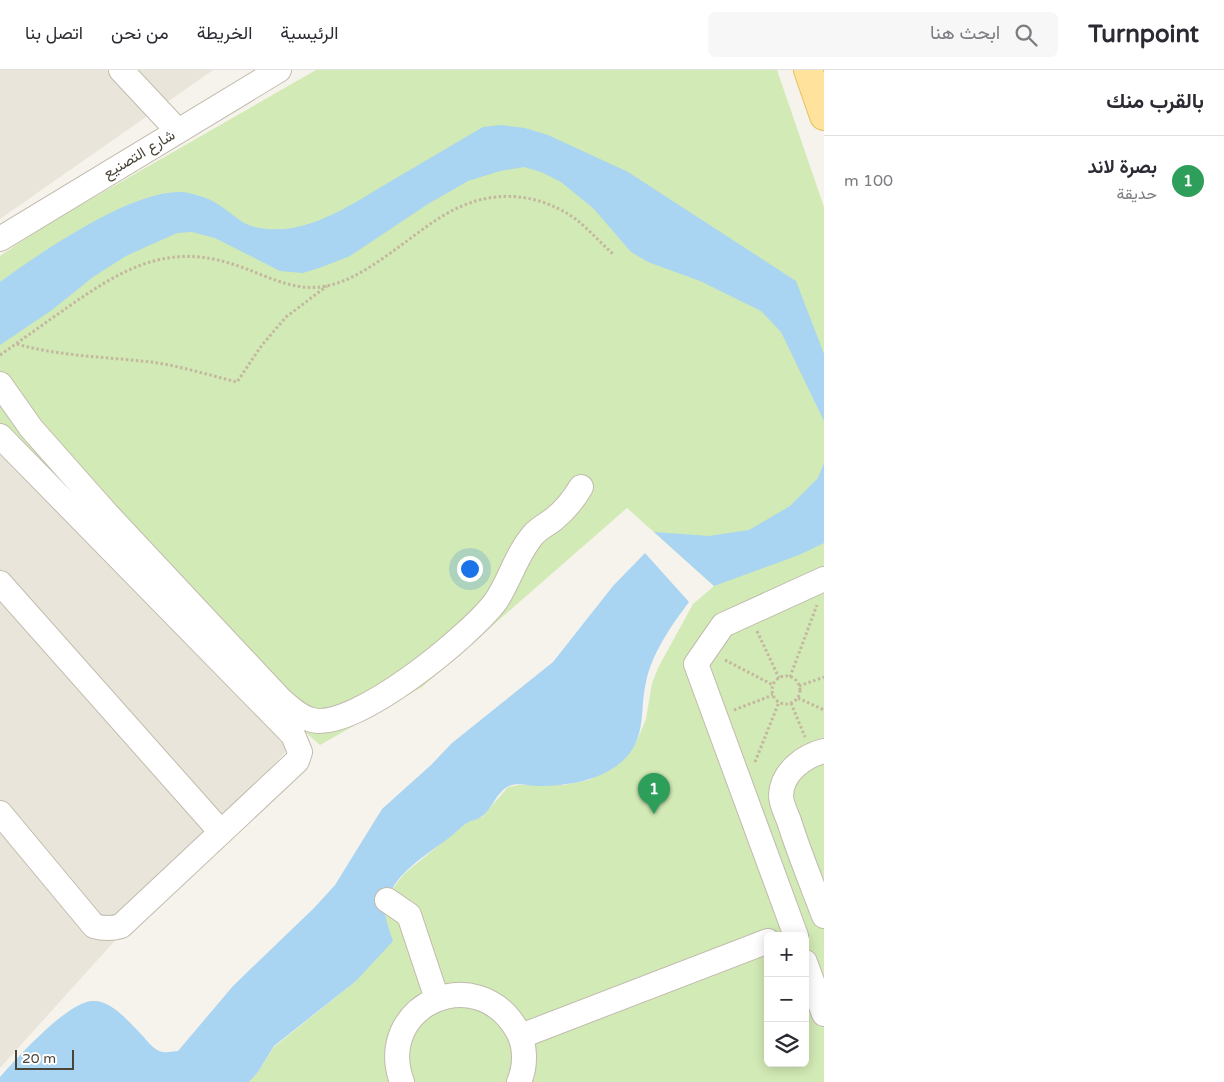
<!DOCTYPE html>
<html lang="ar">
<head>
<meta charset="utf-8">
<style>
  body { margin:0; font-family:"Varela Round",Vazirmatn,sans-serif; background:#f7f7f7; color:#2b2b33; direction:rtl }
  .controls { position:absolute; right:15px; bottom:15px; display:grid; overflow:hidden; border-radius:8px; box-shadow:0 2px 12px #0003 }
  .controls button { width:45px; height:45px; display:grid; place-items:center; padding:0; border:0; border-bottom:1px solid #e1e1e2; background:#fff; color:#2b2b33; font:25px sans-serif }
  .scale { position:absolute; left:15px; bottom:12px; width:59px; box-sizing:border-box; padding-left:5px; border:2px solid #4b4439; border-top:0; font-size:14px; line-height:18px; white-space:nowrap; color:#4b4439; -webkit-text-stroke:4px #fff; paint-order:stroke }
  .you { position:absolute; left:469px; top:498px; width:18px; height:18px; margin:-12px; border:4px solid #fff; border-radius:50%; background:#1a73e8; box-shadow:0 0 0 8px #1a73e833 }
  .badge { display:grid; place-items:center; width:32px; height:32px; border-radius:50%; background:#7c3aed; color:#fff; font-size:16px; font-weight:700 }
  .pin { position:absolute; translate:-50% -41px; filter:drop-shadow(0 1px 2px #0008) }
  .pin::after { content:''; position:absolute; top:26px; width:18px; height:15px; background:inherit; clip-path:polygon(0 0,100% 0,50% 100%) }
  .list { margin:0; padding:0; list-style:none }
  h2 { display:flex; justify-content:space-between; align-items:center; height:65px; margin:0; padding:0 20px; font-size:21px }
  h2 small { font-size:16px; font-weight:400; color:#7c7c81 }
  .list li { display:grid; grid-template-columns:32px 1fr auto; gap:15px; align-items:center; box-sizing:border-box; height:90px; padding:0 20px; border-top:1px solid #e1e1e2 }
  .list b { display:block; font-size:19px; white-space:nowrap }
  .list p { margin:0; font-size:16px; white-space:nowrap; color:#7c7c81 }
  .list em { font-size:16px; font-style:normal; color:#7c7c81 }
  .icon { flex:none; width:28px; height:28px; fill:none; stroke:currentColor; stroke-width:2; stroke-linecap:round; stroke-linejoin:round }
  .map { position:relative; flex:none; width:824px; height:1012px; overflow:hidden; direction:ltr }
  header { display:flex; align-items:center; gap:30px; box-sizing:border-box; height:70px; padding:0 25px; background:#fff; border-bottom:1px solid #e1e1e2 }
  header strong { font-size:24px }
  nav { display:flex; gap:28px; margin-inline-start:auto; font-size:18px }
  .search { width:350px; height:45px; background:#f7f7f7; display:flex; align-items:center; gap:12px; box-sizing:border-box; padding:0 18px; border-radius:8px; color:#7c7c81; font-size:19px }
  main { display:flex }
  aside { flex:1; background:#fff }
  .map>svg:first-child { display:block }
</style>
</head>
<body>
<header>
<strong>Turnpoint</strong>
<div class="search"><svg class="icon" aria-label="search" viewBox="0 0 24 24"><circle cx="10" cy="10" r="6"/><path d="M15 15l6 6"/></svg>ابحث هنا</div>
<nav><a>الرئيسية</a><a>الخريطة</a><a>من نحن</a><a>اتصل بنا</a></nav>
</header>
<main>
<aside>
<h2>بالقرب منك<small></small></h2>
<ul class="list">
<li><span class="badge" style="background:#2e9e5b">1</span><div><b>بصرة لاند</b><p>حديقة</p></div><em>100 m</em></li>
</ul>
</aside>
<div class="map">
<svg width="824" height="1012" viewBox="0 0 824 1012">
  <rect width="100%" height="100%" fill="#f6f3ec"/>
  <g fill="#eae5da">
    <polygon points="0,0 213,0 0,149"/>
    <polygon points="0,343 316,648 0,998"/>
  </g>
  <path fill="#d2eab5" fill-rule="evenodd" d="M 316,0 L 777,0 L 824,137 L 824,1012 L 249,1012 L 258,1002 L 274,977 L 356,911 L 386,847 L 385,836 L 390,822 L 404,804 L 468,751 L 482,747 L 508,717 L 519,715 L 564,715 L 589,710 L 610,699 L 636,673 L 646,649 L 652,613 L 658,598 L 693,534 L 714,516 L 627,438 L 422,617 L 320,675 L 278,638 L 0,358 L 0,186 L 39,159 ZM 768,866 L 805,866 L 805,993 L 768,993 Z"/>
  <g fill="#a9d4f2">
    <path d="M 501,55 L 525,58 L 548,65 L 628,102 L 796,211 L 824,284 L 824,351 L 781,262 L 761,241 L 700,211 L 648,192 L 631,182 L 594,139 L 561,112 L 541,102 L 524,97 L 500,101 L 468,111 L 428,134 L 350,186 L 322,197 L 303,203 L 280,201 L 215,168 L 192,162 L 177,163 L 126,186 L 93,207 L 52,240 L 0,275 L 0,212 C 40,183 131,120 181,122 C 187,122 196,125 203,127 C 219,132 230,144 244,153 C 256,159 272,160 285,159 C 323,155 359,130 391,111 C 422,93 452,75 483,57 Z"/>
    <polygon points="824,393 824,473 799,485 714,516 654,462 709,466 749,460 790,436 818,408"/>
    <path d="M 645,483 L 689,532 C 671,556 652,583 646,612 C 640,637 646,663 629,684 C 608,710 569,716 539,716 C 530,716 517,712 509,716 C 496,722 492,740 481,747 C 477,750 471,750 467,753 C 461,756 456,763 450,767 C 427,785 392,804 386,835 C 383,846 390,861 393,871 L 356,911 L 274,976 L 258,1002 L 249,1012 L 0,1012 L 0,1007 C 17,988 68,931 93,931 C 111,930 128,951 140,963 C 146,969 154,981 163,982 C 167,983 173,981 178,981 L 233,916 L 314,838 L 335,815 L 382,739 L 431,695 L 452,673 L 553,592 L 613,516 Z"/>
  </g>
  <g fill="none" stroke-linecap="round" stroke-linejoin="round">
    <g stroke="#c2bbae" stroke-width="26">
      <g id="minor">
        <polyline points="121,0 178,61"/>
        <polyline points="0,169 279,0"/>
        <path d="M 0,314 L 31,358 L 107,444 L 281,630 C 290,638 300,647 312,650 C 355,661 471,565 496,531 C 510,510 516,485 533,465 C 539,458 548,454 554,449 C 565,440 574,429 581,417"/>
        <path d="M 0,366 L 293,665 L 300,682 L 297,691 L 121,856 C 111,859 104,859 94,856 L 0,743"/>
        <polyline points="0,513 221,762"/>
        <path d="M 824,681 C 804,686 782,702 781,725 C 781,734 786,743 789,751 C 799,783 812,814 824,846"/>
        <polyline points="387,830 409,845 437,929"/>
        <polyline points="796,866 696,594 723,555 824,509"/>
        <polyline points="805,892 824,944"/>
        <polyline points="521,966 768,871"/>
        <path d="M 402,1012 C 374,936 476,889 517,960 C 526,975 526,996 519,1012"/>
      </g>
    </g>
    <g stroke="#e6c16a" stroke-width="30">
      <polyline id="major" points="808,0 824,46"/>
    </g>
    <g stroke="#c4b79f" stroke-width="3" stroke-dasharray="2.5 2.5" stroke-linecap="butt">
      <path d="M 17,274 C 58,286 107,287 151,292 C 180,296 209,305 237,312 L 262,275 L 286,247 L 327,216"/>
      <path d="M 0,285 C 23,269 45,253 68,237 C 118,202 164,173 229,193 C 261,202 291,223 326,216 C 352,211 375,194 396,179 C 417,164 438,146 462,136 C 501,119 543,125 577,150 C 589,160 601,173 613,184"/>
      <polyline points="757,561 779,608"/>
      <polyline points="725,590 773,615"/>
      <circle cx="786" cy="620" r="14"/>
      <polyline points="790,607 817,535"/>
      <polyline points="799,616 824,607"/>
      <polyline points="798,628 824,640"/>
      <polyline points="791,633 805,667"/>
      <polyline points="734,640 773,625"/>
      <polyline points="755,692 779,632"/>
    </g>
    <use href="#minor" stroke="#fff" stroke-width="24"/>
    <use href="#major" stroke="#ffe39c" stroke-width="28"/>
  </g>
  <g text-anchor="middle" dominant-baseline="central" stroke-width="5" stroke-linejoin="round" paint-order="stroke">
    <g font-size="15" fill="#4b4439" stroke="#fff">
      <text transform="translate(139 84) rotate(-31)">شارع التصنيع</text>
    </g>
  </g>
</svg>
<div class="controls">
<button>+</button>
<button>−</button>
<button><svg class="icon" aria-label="layers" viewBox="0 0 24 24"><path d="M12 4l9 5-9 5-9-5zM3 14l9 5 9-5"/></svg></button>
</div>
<div class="scale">20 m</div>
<div class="you"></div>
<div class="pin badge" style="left:654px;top:744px;background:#2e9e5b">1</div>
</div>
</main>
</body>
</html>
